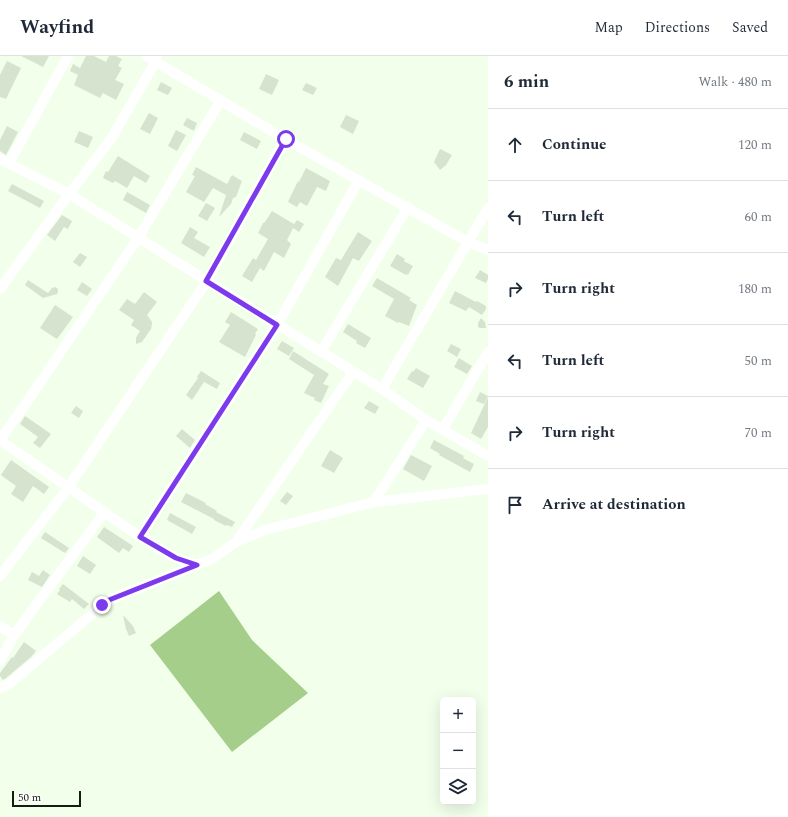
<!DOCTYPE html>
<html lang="en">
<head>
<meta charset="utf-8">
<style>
  body { margin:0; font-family:Spectral,serif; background:#f6f6f7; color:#1f2937 }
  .controls { position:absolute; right:12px; bottom:12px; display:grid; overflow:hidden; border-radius:6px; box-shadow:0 4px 16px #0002 }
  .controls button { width:36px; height:36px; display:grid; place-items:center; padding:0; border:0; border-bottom:1px solid #e0e1e3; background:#fff; color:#1f2937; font:20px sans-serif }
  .scale { position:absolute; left:12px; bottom:10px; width:69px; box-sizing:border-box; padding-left:4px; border:2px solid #171b14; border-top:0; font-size:11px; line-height:14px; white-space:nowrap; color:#171b14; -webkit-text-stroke:3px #fff; paint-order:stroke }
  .stop { position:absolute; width:12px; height:12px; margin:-9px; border:3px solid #7c3aed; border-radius:50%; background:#fff }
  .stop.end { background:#7c3aed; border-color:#fff; box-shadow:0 1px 4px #0008 }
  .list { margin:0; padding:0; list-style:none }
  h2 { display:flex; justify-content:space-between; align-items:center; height:52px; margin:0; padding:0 16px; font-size:17px }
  h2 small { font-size:13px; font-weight:400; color:#747a83 }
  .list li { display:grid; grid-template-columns:26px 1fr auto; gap:12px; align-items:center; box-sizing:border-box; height:72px; padding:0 16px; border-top:1px solid #e0e1e3 }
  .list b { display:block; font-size:15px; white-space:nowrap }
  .list em { font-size:13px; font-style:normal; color:#747a83 }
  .icon { flex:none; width:22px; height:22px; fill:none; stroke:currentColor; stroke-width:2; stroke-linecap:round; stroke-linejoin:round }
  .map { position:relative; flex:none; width:488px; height:761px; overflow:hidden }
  header { display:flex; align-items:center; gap:24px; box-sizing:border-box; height:56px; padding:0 20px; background:#fff; border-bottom:1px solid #e0e1e3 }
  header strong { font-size:19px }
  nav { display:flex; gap:22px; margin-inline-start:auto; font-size:14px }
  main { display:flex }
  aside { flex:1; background:#fff }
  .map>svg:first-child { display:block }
</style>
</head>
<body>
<header>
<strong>Wayfind</strong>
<nav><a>Map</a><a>Directions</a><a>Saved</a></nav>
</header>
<main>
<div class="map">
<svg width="488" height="761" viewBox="0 0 488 761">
  <rect width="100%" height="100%" fill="#f2ffeb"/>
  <polygon fill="#a5ce8b" points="219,535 252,584 308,637 232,696 150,589"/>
  <g fill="#d6e3cf">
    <polygon points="21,0 49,0 43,11"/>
    <polygon points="86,0 94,0 106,6 109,0 116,0 122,3 118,10 122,12 115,24 124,28 116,44 103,37 100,42 74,29 78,19 70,15 73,8 80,12"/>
    <polygon points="7,5 21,12 6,43 0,41 0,19"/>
    <polygon points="266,18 279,24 272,39 259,33"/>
    <polygon points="161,26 172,32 168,39 157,34"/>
    <polygon points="306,27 317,32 313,39 302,34"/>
    <polygon points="149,57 158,62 150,78 140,73"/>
    <polygon points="346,59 359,65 353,78 340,71"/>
    <polygon points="187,62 197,67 194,75 183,69"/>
    <polygon points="7,70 18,76 6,99 0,95 0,84"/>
    <polygon points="176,74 186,79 177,95 168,90"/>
    <polygon points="79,75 93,81 88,92 74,86"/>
    <polygon points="244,76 261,85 257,93 240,84"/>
    <polygon points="440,93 452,99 446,109 440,114 434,106"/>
    <polygon points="118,100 150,120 146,127 134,120 127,132 115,125 113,127 103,122 106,115 108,116"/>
    <polygon points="196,111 227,128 232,119 242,125 236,141 233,142 231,148 219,161 226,139 213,132 204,146 186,136 195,120 192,119"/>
    <polygon points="306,112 330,125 326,135 317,131 307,150 300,146 297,151 288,146 298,125 299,126"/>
    <polygon points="12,128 44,145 40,152 8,135"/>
    <polygon points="127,136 150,149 146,157 123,144"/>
    <polygon points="206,147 215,152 207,165 198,160"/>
    <polygon points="272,155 294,168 297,164 304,168 299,176 293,172 287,184 291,188 284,202 274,196 264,215 260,212 252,226 242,220 253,202 256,204 268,183 258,177 263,167 265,166"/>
    <polygon points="62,159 72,165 68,173 64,171 55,185 47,179"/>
    <polygon points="190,171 198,176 194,182 210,191 204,201 181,187"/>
    <polygon points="358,176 372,185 359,205 353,202 338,230 325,221 336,202 341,204"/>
    <polygon points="80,197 87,201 80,211 73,206"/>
    <polygon points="397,198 405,203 404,205 413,210 408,219 407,218 406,219 390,210"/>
    <polygon points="480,214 488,219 488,223 486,227 475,222"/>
    <polygon points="377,222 411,242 409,244 417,249 409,270 399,266 398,267 385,260 394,243 372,230"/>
    <polygon points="28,224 48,237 52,232 55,231 58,233 58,236 57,238 43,242 25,229"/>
    <polygon points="82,226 92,233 87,240 77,234"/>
    <polygon points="455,235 476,246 477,245 486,250 486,253 482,259 469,251 466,255 449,247"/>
    <polygon points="144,236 157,246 147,259 152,266 152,268 151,273 142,286 136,288 136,282 140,275 131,269 134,264 119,254 127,243 135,248"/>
    <polygon points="55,249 73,261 57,283 40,272"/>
    <polygon points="231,256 258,273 255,278 256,279 245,301 219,286 230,269 225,266"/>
    <polygon points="481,262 485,266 486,272 480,272 478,271 478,267"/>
    <polygon points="348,268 371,282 365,292 356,287 357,285 343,276"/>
    <polygon points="282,285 294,292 289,300 277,293"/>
    <polygon points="451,288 461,293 457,301 447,295"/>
    <polygon points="293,295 329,318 323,328 329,330 321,347 314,344 315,342 304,337 314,319 289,303"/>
    <polygon points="459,302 472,310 467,318 454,311"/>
    <polygon points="416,312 430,320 423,332 407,323 412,315 413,316"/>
    <polygon points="201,315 220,327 217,333 204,326 192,344 186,339 198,322 197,321"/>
    <polygon points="480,336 488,340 484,348 476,345"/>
    <polygon points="488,341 488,371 481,383 471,377"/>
    <polygon points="369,345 379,351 375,358 364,352"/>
    <polygon points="76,350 83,355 79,362 71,357"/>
    <polygon points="25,360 51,378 40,392 33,387 38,381 20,368"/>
    <polygon points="182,373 195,384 190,392 176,380"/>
    <polygon points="434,384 464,400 463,402 474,408 470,416 439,399 440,398 430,392"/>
    <polygon points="330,394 343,402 334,417 321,410"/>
    <polygon points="411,399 432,410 424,425 403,413"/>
    <polygon points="11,404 49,431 44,438 33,430 23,446 11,438 16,430 1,419"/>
    <polygon points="287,436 293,440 286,449 280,445"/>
    <polygon points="186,437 206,447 205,448 217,455 216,456 235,466 232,471 227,469 226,470 214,464 214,463 181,446"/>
    <polygon points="170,457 196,471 192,478 167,464"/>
    <polygon points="104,471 133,490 129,496 123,492 119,497 97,481"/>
    <polygon points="45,476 69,492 65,497 41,482"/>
    <polygon points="83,500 96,509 90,518 77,510"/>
    <polygon points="43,514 50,519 42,531 28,524 32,516 39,520"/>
    <polygon points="63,528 89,548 84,553 72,543 70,546 57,538 60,534 59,533"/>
    <polygon points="123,559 133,570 136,577 129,580 126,573"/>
    <polygon points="24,586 36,595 31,601 6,622 3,624 0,620 0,617 12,601 13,602"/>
  </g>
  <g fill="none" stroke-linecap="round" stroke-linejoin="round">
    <g stroke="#fff" stroke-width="10">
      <polyline points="146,0 285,83 468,186 488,194"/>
      <polyline points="0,103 69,138 207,225 382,333 426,364 488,400"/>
      <polyline points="9,107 68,0"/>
      <polyline points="0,233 69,138 111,83 156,5 156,0"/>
      <polyline points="321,296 408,151"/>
      <polyline points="382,333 488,152"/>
      <polyline points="443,373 488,296"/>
      <polyline points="0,384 27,346 138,182 221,44"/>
      <polyline points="0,384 140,481 176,502 197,509"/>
      <polyline points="374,446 426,364"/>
      <polyline points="140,481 277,269 359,124"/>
      <polyline points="236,486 353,316"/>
      <polyline points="0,520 68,432 207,225 285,83"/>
      <polyline points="0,570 14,579"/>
      <polyline points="0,605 14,579 104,457"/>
      <polyline points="0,632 9,628 109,544 212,503 236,486 265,474 374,446 488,433"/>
    </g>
  </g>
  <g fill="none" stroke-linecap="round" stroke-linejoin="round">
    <polyline stroke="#7c3aed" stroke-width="5" points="102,549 109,544 197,509 176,502 140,481 277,269 206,225 286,83"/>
  </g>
</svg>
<div class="controls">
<button>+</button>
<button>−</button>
<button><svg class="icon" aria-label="layers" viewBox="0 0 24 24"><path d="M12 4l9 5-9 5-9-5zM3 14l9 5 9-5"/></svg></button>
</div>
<div class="scale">50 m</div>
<div class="stop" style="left:286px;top:83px"></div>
<div class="stop end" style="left:102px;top:549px"></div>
</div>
<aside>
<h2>6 min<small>Walk · 480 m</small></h2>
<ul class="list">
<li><svg class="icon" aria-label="ahead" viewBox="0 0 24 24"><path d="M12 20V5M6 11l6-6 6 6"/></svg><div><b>Continue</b></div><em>120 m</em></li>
<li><svg class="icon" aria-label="left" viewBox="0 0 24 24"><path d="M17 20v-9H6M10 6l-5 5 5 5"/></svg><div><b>Turn left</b></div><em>60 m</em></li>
<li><svg class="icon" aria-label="right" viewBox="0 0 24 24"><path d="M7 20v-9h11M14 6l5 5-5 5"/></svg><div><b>Turn right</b></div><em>180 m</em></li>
<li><svg class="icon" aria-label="left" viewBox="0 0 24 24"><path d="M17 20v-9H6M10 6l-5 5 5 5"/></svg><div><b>Turn left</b></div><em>50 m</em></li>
<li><svg class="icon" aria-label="right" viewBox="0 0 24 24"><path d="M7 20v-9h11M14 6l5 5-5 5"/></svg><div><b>Turn right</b></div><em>70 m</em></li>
<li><svg class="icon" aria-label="arrive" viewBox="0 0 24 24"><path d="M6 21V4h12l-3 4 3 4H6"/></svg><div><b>Arrive at destination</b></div></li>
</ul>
</aside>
</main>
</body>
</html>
